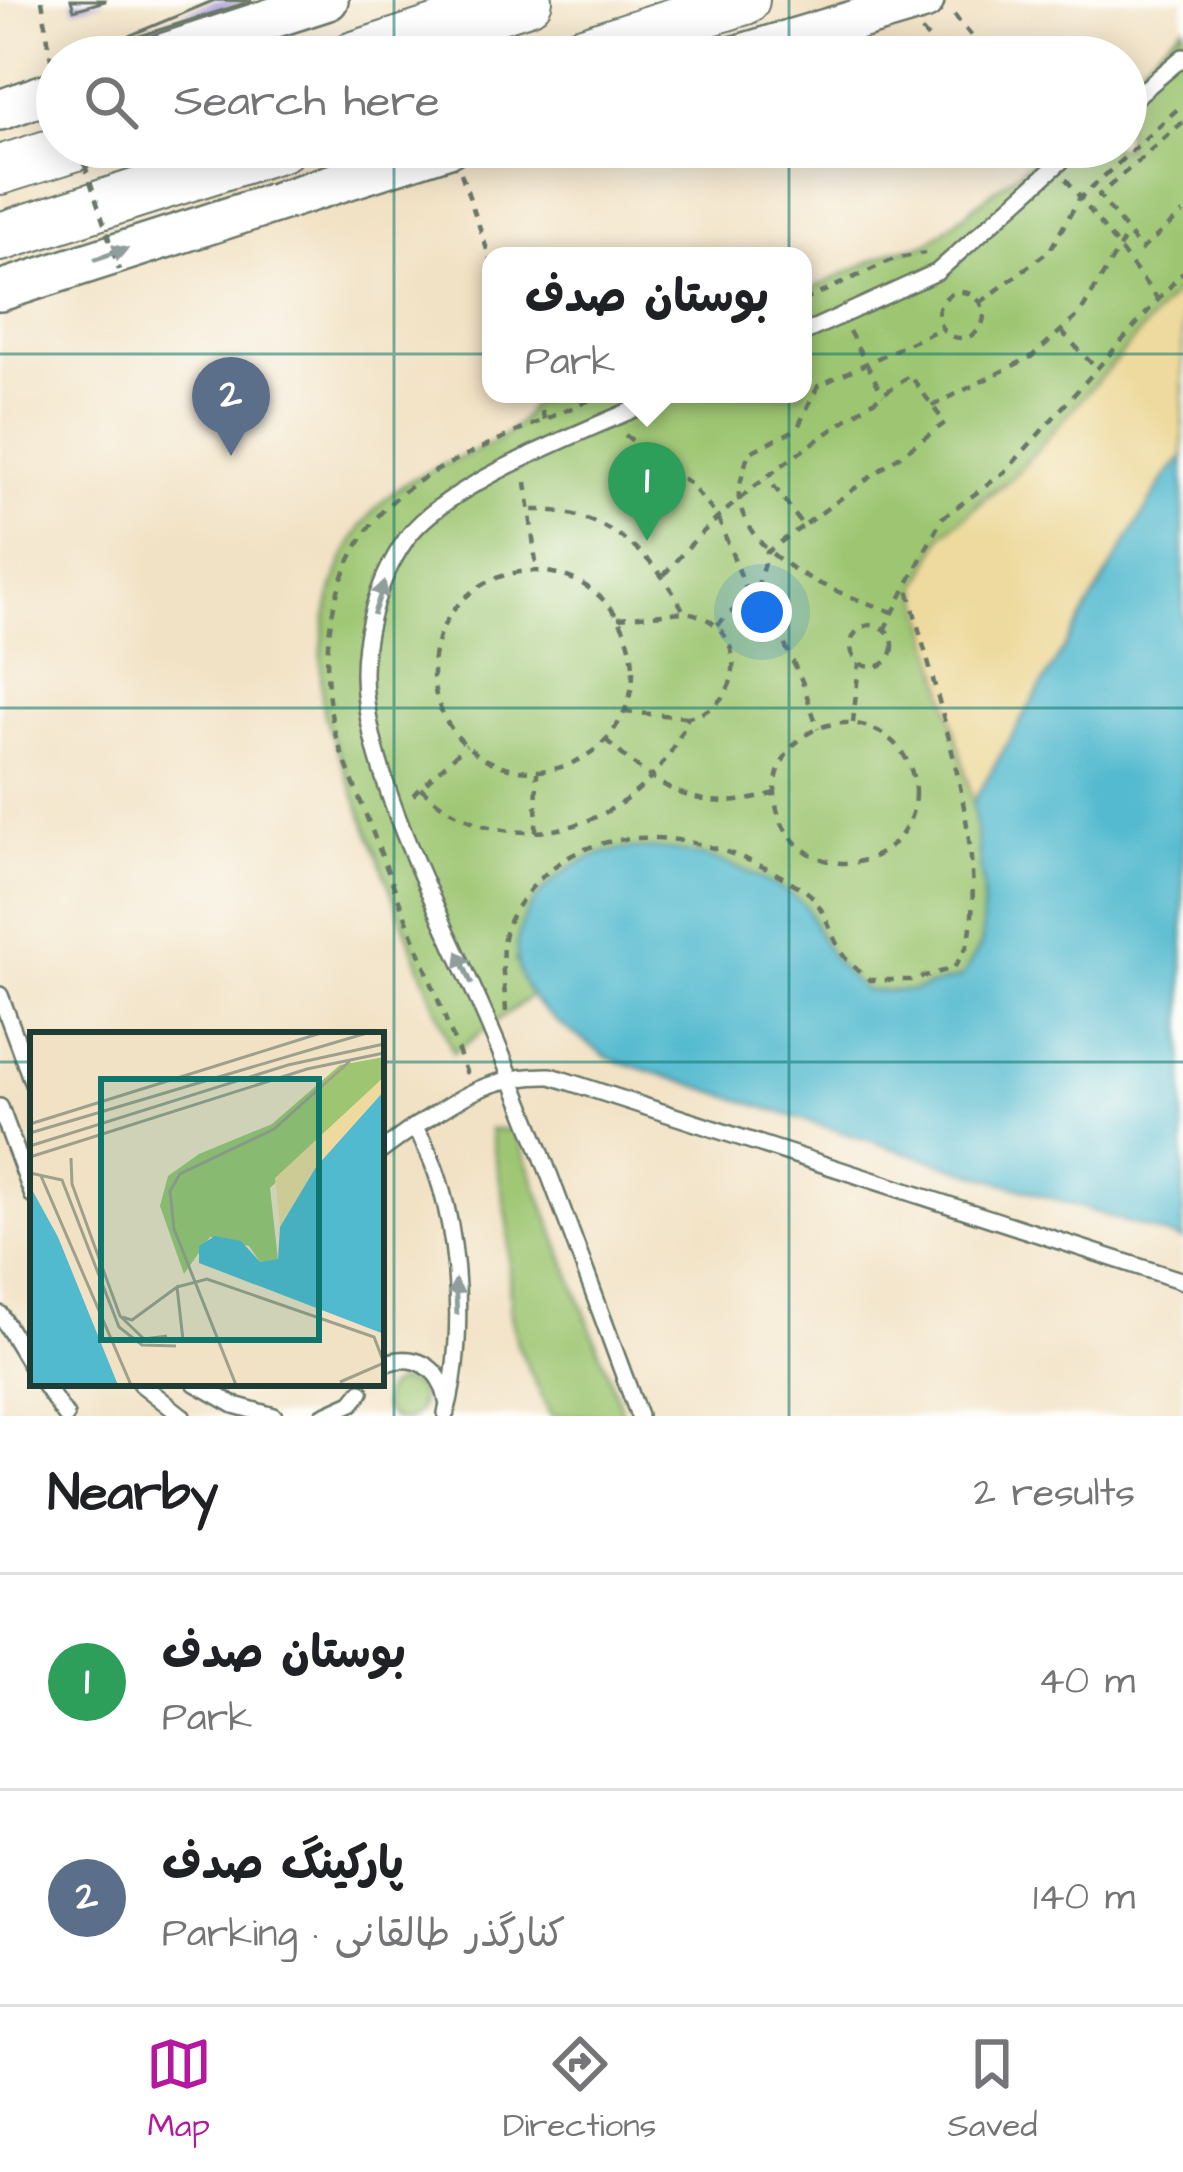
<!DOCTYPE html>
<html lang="en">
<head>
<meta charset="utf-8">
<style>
  body { margin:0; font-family:"Architects Daughter","Playpen Sans Arabic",sans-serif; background:#f6f6f6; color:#202124 }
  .you { position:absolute; left:762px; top:612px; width:42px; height:42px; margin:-30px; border:9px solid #fff; border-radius:50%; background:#1a73e8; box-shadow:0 0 0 18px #1a73e833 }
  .badge { display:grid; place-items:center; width:78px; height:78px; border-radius:50%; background:#b5179e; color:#fff; font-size:39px; font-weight:700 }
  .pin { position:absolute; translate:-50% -99px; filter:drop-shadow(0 3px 6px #0008) }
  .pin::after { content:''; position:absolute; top:63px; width:42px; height:36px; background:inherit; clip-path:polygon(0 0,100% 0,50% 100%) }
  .popup { position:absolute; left:482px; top:247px; width:330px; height:156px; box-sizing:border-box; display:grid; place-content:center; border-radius:24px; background:#fff; filter:drop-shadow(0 3px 9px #0005); font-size:39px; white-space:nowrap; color:#757577 }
  .popup b { font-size:45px; color:#202124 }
  .popup::after { content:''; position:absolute; left:50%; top:100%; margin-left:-24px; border:24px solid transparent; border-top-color:#fff }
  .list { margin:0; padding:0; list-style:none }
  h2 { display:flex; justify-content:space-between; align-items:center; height:156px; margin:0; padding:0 48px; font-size:51px }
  h2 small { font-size:39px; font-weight:400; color:#757577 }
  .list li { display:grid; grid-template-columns:78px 1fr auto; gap:36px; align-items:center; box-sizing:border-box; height:216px; padding:0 48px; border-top:3px solid #e0e0e0 }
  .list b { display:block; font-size:45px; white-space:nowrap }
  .list p { margin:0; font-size:39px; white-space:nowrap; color:#757577 }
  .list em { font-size:39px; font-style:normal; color:#757577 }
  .icon { flex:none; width:66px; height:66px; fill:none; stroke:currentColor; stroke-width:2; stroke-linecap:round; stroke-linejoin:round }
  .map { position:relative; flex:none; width:1183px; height:1416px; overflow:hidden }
  .search { position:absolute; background:#fff; box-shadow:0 6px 30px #0003; left:36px; right:36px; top:36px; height:132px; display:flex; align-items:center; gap:30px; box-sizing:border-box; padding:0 42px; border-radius:66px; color:#757577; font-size:45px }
  .sheet { height:588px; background:#fff }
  nav { display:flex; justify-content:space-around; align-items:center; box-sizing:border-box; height:168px; border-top:3px solid #e0e0e0; background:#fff; font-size:33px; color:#757577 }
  nav a { display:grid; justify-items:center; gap:6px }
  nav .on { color:#b5179e }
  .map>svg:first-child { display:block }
</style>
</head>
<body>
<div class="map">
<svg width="1183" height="1416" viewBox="0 0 1183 1416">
  <rect width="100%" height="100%" fill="#fdfcf7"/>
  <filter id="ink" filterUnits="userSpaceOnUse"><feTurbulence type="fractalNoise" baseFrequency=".00833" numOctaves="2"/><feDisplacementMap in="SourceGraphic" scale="24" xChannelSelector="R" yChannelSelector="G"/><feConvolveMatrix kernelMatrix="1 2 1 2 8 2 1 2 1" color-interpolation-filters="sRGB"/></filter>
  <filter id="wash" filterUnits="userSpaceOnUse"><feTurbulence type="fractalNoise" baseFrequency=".004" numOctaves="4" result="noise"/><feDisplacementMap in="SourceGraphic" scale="48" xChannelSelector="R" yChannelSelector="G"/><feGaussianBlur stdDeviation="2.7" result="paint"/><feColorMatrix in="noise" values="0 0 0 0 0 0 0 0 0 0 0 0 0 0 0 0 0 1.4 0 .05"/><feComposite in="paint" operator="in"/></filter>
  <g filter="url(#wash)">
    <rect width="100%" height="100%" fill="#f2e2c5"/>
    <g fill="#9ec672" stroke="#5e8253" stroke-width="3">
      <path d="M 1183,26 L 1183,284 L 1012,478 L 982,497 L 918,587 C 937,662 1004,876 981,944 C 977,955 968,967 962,977 L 913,991 L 865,991 L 837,967 L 820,938 L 515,960 L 531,996 L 453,1053 L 324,715 C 313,634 333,528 408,482 C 450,456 509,450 531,405 L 567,394 L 803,394 L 803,293 L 891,252 L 926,245 L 1049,147 L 1126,147 L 1126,78 Z"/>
      <polygon points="490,1130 515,1130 624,1416 551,1416 517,1344 510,1310 508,1221"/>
      <circle cx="402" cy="1401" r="19"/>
    </g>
    <polygon fill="#eeda9e" stroke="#868c69" stroke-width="3" points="1183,284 1183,457 1165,478 973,802 918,587 943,534 1012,478"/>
    <path fill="#52bacf" stroke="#387c82" stroke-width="3" d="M 1183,457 L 1183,1240 L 608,1058 C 584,1039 546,1019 530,994 C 487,931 555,858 620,850 C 667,844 721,857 762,879 C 774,886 792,893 802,903 C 810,910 814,925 819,935 C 831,959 845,974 865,991 L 913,991 L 962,977 L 982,943 L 983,890 L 973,802 L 1165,477 Z"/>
    <g id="blocks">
      <g fill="#ada0d9">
        <polygon points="71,0 105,0 105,1 74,10"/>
        <polygon points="215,0 252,1 127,40 126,37"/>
      </g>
    </g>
  </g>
  <g filter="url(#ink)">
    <use href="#blocks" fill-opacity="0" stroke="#697767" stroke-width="3"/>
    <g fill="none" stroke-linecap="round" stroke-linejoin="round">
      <g stroke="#697767" stroke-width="20">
        <g id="service">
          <polyline points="1126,105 1183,57"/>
          <polyline points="803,333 937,272 1077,147"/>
          <polyline points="0,995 33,1084"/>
          <polyline points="0,1107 33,1196"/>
          <path d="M 414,1127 C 464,1096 491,1075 551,1076 L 1183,1281"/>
          <path d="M 381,1151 L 414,1127 C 460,1194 468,1336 446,1413"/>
          <polyline points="0,1314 33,1369"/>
          <path d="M 381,1365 C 414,1351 441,1366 447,1401"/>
          <polyline points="43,1383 66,1416"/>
          <polyline points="140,1383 182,1416"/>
          <polyline points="195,1383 234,1405 274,1416"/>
          <polyline points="323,1416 352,1403 361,1392"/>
          <path d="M 639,1416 C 590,1285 544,1153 489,1025 C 449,930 379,803 366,702 C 358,647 375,583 407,538 C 449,480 601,425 669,394"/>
        </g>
      </g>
      <g stroke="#697767" stroke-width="44">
        <g id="tertiary">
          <polyline points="153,57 328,0"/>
          <polyline points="732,57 924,0"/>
          <polyline points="0,110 57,90"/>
          <polyline points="0,291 449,147"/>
        </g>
      </g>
      <g stroke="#697767" stroke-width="52">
        <g id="primary">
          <polyline points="351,57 528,0"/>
          <polyline points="565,57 745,0"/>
          <polyline points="0,170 73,147"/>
          <polyline points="0,237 282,147"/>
        </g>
      </g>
      <g stroke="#697767" stroke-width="4.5" stroke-dasharray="9 9" stroke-linecap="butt">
        <polyline points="42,0 51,60"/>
        <polyline points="954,15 989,57"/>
        <polyline points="922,31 944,57"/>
        <polyline points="1183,122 1099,195 1141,250 1183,213"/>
        <polyline points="1019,147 1031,161"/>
        <polyline points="461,173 491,261"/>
        <polyline points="1066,179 1157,298"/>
        <circle cx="961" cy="315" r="23"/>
        <polyline points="803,301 894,259 925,253"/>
        <polyline points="980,303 1050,250 1079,199 1183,104"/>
        <polyline points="849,331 883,395"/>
        <polyline points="1061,331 1094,366"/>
        <polyline points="536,394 546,423"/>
        <polyline points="932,406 1031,357 1080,314 1128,233"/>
        <polyline points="625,435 689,483 717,516 749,596 783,641 802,681 818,729"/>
        <polyline points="526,482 537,571"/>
        <circle cx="533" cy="671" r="100"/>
        <path d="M 664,575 C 730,492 825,437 910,375 L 945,423 L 803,526 L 768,478"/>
        <path d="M 893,612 C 841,594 749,564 739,499 C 737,487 746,466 748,453 L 797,429 L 818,386 L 942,328"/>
        <polyline points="618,618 684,612"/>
        <polyline points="717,625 757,589 767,552 803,526"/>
        <circle cx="872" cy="646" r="21"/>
        <polyline points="884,630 942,518 1005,472 1183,272"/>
        <polyline points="624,712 688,717"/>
        <polyline points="853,723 859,663"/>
        <circle cx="845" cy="793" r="70"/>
        <path d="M 606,740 C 659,789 700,817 775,793"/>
        <path d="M 421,788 C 510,873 648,827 688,717 C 751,705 747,619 684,612 C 653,551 600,508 530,510"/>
        <polyline points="413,795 466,745"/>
        <polyline points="536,832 537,772"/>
        <path d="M 506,1012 C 505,988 500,962 504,938 C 507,918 523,897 536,883 C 608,806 730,840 807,892 C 824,904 831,937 843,955 C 850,965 861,972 870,980 L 911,980 L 954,968 C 960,958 969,946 970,935 C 985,828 933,689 907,585"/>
        <path d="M 467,1074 L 337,741 C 313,654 331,543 410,487 C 461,452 545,421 603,394"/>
      </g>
      <use href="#service" stroke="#fff" stroke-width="15"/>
      <use href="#tertiary" stroke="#fff" stroke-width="39"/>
      <use href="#primary" stroke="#fff" stroke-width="48"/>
      <polyline stroke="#697767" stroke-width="4.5" stroke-dasharray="9 9" stroke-linecap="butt" points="79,147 119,270"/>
    </g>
    <defs><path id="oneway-solid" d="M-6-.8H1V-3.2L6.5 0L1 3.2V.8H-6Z" transform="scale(3)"/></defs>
    <g fill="#8f9e9a">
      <use href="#oneway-solid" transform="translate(111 254) rotate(-18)"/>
      <use href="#oneway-solid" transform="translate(379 598) rotate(-71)"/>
      <use href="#oneway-solid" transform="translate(465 968) rotate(-113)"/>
      <use href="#oneway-solid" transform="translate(456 1297) rotate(-93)"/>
    </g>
  </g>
  <path fill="none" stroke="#0f766e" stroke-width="3" stroke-opacity="0.55" d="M 394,0 L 394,57M 789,0 L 789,57M 394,147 L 394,1416M 789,147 L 789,1416M 0,354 L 1183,354M 0,708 L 1183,708M 0,1062 L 33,1062M 381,1062 L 1183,1062"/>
  <g transform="translate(30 1032)">
    <rect width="354" height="354" fill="#f2e2c5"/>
    <path d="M 354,25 L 354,45 L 240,156 L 248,228 L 230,230 L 219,214 L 180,205 L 154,242 L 130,174 L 138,144 L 169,122 L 242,92 L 310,33 Z" fill="#9ec672"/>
    <path d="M 354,45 L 354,59 L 286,135 L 250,195 L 245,146 Z" fill="#eeda9e"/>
    <path d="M 354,59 L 354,302 L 169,231 L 169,214 L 185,204 L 211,209 L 230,230 L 248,227 L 250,195 L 286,135 ZM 0,154 L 28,205 L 88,353 L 0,353 Z" fill="#52bacf"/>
    <path fill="none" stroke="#9ea08b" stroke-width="3" d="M 0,92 L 291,1M 0,101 L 337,1M 0,114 L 258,33 L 354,12M 0,125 L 277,37 L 354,21M 41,126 L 42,152 L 90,284 L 114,307 L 137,304M 0,141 L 32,148 L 89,295 L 112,313 L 146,314M 11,144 L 101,353M 147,255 L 177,247 L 344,305 L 354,331 L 310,350M 92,285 L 102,288 L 147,255 L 153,308M 206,353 L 144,197 L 140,159 L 150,142 L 244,97 L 320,29M 265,353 L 311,353"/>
    <path fill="#0f766e" fill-opacity="0.15" stroke="#0f766e" stroke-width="6" d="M 71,47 L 289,47 L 289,308 L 71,308 Z"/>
    <rect width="354" height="354" fill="none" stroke="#1f3d34" stroke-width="6"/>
  </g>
</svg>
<div class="you"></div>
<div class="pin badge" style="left:647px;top:541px;background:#2e9e5b">1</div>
<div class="popup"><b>بوستان صدف</b>Park</div>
<div class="pin badge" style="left:231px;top:456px;background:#5c6f8a">2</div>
<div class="search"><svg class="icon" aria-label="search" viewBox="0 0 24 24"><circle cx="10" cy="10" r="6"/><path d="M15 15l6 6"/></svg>Search here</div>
</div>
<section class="sheet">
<h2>Nearby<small>2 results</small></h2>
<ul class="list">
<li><span class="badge" style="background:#2e9e5b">1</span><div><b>بوستان صدف</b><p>Park</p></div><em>40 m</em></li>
<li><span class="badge" style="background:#5c6f8a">2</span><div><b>پارکینگ صدف</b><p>Parking · کنارگذر طالقانی</p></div><em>140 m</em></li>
</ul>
</section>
<nav>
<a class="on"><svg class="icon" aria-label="map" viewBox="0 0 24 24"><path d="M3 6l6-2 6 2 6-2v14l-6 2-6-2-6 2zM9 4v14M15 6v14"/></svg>Map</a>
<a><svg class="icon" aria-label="directions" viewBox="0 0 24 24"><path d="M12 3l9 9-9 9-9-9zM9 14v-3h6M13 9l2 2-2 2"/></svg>Directions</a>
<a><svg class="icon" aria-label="saved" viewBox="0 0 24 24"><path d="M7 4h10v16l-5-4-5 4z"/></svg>Saved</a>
</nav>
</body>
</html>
